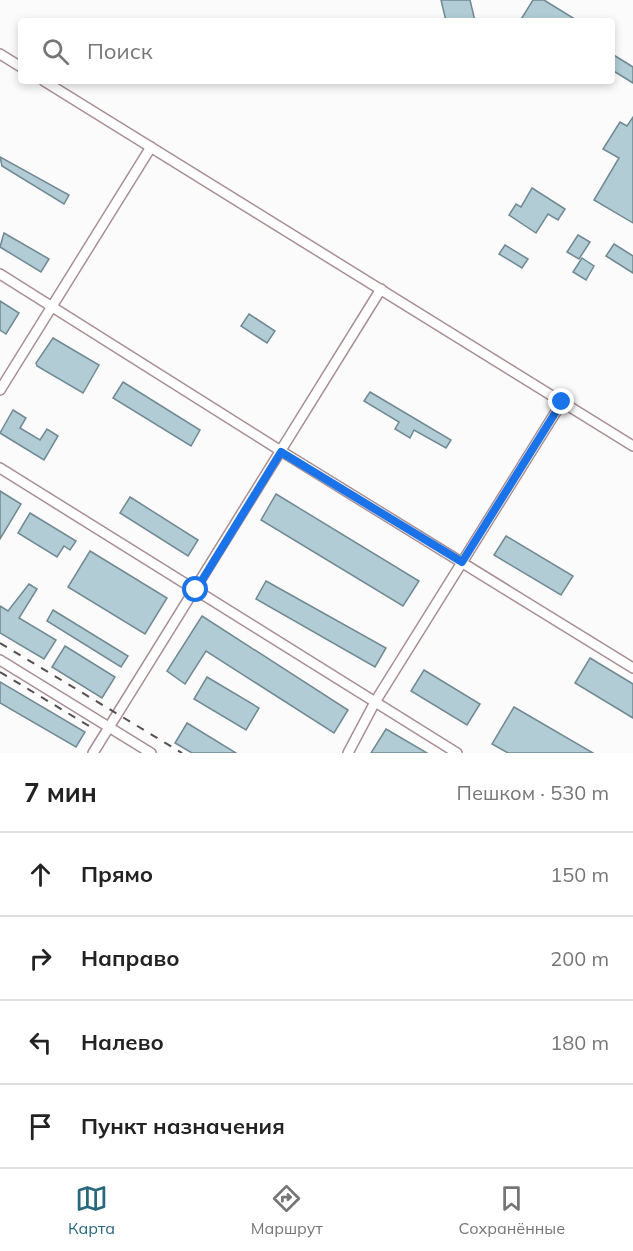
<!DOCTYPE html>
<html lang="ru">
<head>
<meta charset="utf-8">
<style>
  body { margin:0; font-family:Mulish,sans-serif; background:#f2f2f2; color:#222 }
  .stop { position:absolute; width:18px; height:18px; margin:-14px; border:4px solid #1a73e8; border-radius:50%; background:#fff }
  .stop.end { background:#1a73e8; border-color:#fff; box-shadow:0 2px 6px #0008 }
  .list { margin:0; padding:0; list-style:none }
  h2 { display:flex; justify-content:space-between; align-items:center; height:78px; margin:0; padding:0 24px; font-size:26px }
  h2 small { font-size:20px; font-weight:400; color:#767676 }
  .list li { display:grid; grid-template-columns:39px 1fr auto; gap:18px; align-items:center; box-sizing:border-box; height:84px; padding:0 24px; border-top:2px solid #e0e0e0 }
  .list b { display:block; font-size:22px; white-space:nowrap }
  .list em { font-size:20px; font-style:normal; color:#767676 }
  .icon { flex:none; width:33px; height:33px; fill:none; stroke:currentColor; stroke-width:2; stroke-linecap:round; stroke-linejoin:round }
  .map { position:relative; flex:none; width:633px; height:753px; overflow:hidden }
  .search { position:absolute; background:#fff; box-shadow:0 3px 9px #0003; left:18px; right:18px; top:18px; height:66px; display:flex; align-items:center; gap:15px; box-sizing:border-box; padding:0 21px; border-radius:6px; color:#767676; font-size:22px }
  .sheet { height:414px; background:#fff }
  nav { display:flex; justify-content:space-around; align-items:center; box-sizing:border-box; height:84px; border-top:2px solid #e0e0e0; background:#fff; font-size:16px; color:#767676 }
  nav a { display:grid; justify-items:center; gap:3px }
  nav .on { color:#27687c }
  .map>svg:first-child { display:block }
</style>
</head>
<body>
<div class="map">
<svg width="633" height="753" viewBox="0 0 633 753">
  <rect width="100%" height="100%" fill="#fbfbfb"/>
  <g fill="#b1ccd5" stroke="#708992" stroke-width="1.5">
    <polygon points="441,0 470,0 475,21 446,21"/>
    <polygon points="533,0 544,0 578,21 520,21"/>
    <polygon points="612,54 633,67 633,83 612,70"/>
    <polygon points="633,117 633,223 594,200 619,158 603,149 620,122 627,126"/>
    <polygon points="0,157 69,195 64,204 2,166"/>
    <polygon points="532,188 565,209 558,220 548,214 536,233 509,215 516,204 521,207"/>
    <polygon points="4,233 49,259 41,272 0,247"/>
    <polygon points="578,235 590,242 579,259 567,252"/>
    <polygon points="614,244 633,256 633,273 606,256"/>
    <polygon points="505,245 528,259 522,268 499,254"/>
    <polygon points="582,258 594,266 586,280 573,272"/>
    <polygon points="0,301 19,313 6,334 0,330"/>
    <polygon points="249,314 275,331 267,343 241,326"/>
    <polygon points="53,338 99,365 83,393 37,366 36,363"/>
    <polygon points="123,382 200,430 191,446 113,398"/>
    <polygon points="370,392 451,440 446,448 414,430 410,438 395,429 399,422 364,401"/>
    <polygon points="13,410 26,418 20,428 40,440 47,429 58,436 44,460 0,433"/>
    <polygon points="0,491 21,504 0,539"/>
    <polygon points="276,494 419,581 403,606 261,520"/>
    <polygon points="130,497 198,540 188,556 120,513"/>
    <polygon points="30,513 76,541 70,550 64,546 57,557 18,533"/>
    <polygon points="506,536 573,576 561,595 494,555"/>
    <polygon points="90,551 167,598 145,634 68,587"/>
    <polygon points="266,581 386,648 375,667 256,599"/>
    <polygon points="29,584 37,589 19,618 56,640 44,659 0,633 0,606 8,611"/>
    <polygon points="53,610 128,656 121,667 47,621"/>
    <polygon points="202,616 348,710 334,733 206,651 185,684 167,671"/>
    <polygon points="65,646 115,677 102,698 52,667"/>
    <polygon points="590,658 633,684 633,718 575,683"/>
    <polygon points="424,670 480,704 467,725 411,691"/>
    <polygon points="207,677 259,708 246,730 194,699"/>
    <polygon points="0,682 85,732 76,747 0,703"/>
    <polygon points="514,707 593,753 508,753 492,744"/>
    <polygon points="187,723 236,753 192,753 175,743"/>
    <polygon points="386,729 427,753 371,753"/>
  </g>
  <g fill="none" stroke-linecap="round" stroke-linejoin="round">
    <g stroke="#a98f93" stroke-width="12">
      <g id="minor">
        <polyline points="0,54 21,67"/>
        <polyline points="44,81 633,446"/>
        <polyline points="0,274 281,451 633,668"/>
        <polyline points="0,390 151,147"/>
        <polyline points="0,468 457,753"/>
        <polyline points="0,660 151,753"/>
        <polyline points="93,753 381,289"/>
        <polyline points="348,753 375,702 562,402"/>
      </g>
    </g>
    <use href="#minor" stroke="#fff" stroke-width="9"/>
    <g stroke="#574e4f" stroke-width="2" stroke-dasharray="8 8" stroke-linecap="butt">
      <polyline points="0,643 182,753"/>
      <polyline points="0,672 94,729"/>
    </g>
  </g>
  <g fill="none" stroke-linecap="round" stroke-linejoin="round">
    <polyline stroke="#1a73e8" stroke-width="8" points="196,590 281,452 462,562 562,402"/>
  </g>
</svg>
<div class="stop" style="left:196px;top:590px"></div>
<div class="stop end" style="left:562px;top:402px"></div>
<div class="search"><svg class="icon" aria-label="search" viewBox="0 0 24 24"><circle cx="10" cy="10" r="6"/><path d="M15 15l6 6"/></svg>Поиск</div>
</div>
<section class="sheet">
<h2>7 мин<small>Пешком · 530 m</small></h2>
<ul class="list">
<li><svg class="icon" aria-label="ahead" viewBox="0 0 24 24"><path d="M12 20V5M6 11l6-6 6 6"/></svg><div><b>Прямо</b></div><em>150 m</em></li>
<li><svg class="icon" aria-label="right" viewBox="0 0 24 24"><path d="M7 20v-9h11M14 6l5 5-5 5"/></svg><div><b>Направо</b></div><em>200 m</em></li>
<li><svg class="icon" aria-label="left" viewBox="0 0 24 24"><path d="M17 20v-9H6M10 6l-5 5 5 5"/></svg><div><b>Налево</b></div><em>180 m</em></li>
<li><svg class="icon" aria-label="arrive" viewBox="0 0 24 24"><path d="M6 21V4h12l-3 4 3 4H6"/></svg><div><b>Пункт назначения</b></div></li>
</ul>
</section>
<nav>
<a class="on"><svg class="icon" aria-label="map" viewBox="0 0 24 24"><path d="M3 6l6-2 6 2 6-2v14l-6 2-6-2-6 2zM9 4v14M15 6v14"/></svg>Карта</a>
<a><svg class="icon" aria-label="directions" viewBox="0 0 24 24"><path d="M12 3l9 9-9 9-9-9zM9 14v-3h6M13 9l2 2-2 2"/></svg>Маршрут</a>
<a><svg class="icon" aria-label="saved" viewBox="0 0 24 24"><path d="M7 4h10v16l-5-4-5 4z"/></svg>Сохранённые</a>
</nav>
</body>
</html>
